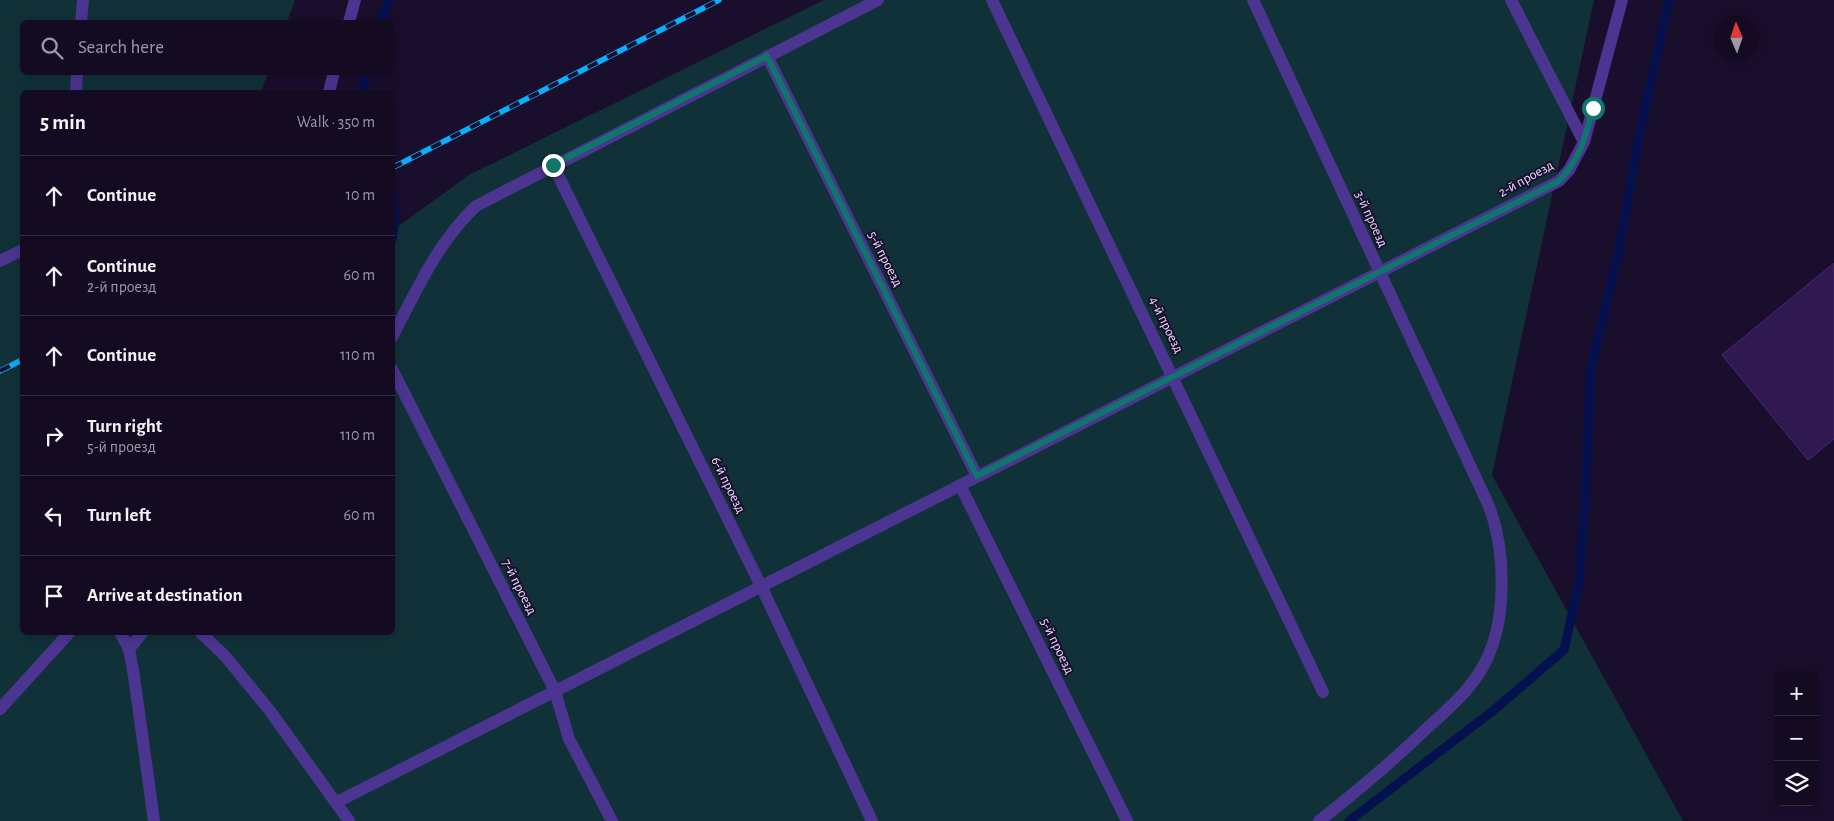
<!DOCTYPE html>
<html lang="en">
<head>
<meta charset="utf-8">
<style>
  body { margin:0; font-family:"Alegreya Sans",sans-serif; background:#1d132a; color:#f1f3f6 }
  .controls { position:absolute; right:15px; bottom:15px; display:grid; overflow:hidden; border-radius:8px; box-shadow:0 2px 12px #0003 }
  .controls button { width:45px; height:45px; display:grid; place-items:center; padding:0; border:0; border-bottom:1px solid #332b40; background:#140a22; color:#f1f3f6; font:25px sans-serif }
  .compass { position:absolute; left:1714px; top:15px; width:45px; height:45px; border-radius:50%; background:#140a22; box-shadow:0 2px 12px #0003; rotate:358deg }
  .stop { position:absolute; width:15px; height:15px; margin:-11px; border:4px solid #0f766e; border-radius:50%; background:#fff }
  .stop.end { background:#0f766e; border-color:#fff; box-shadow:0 1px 5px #0008 }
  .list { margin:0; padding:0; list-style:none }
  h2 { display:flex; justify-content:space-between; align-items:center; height:65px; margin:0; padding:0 20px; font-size:21px }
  h2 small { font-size:16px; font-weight:400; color:#9d9aa5 }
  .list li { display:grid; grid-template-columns:32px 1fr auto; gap:15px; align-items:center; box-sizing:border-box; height:80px; padding:0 20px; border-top:1px solid #332b40 }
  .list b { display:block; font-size:19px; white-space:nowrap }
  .list p { margin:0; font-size:16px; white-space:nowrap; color:#9d9aa5 }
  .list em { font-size:16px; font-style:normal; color:#9d9aa5 }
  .icon { flex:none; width:28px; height:28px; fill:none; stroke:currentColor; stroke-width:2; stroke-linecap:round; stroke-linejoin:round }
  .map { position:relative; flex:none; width:1834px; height:821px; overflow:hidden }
  .search { position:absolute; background:#140a22; box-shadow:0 2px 12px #0003; left:20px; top:20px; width:375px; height:55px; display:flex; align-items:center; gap:12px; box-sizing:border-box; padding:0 18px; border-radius:8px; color:#9d9aa5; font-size:19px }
  .panel { position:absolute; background:#140a22; box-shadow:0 2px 12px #0003; left:20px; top:90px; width:375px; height:545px; border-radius:8px }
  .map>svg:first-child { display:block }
</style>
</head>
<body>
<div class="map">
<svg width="1834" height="821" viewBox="0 0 1834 821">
  <rect width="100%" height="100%" fill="#1a0e2d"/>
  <polygon fill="#113138" points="0,0 295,0 287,22 22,22 22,72 268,73 261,92 22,92 22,632 392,632 393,230 469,175 824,0 1594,0 1492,475 1683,821 0,821"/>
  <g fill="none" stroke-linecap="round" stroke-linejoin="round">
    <g stroke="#05104f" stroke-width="9">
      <polyline points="382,22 388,0"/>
      <polyline points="363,92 366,72"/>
      <polyline points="392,195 395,217 392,240"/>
      <polyline points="1349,821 1494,710 1564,650 1579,583 1584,515 1591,367 1618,255 1640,130 1669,0"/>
    </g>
  </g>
  <polygon fill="#301850" stroke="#4c287e" points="1834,263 1834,439 1808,460 1722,355"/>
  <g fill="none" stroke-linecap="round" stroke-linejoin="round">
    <g stroke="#4c3591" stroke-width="12">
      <polyline points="992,0 1323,692"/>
      <path d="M 1253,0 L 1488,504 C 1505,546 1507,612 1489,654 C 1477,685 1450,707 1426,729 C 1392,762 1356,792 1319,821"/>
      <polyline points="81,22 83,0"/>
      <polyline points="767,56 977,476"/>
      <polyline points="76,92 77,72"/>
      <polyline points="1584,142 1622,0"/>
      <polyline points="553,165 761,586 872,821"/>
      <polyline points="0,261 22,250"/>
      <path d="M 392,337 C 417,290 437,243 476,206 L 878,0"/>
      <polyline points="392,369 555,691 569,739 612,821"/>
      <polyline points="960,485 1127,821"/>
      <polyline points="120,632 129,649 134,676 154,821"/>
      <polyline points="200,632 225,656 270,711 349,821"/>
      <polyline points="129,649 143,632"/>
      <polyline points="337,802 1559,181 1569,170 1584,142 1511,0"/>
    </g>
    <g stroke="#4c3591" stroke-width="12">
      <polyline points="349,22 355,0"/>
      <polyline points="329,92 334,72"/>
      <polyline points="0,709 70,632"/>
    </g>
    <g stroke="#07b0ff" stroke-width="5.5">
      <g id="rail">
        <polyline points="392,168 719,0"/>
        <polyline points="0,371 22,360"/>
      </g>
    </g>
    <use href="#rail" stroke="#1a0e2d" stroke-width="4" stroke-dasharray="11" stroke-linecap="butt"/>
  </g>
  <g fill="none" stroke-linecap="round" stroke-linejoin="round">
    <path stroke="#0f766e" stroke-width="6" d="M 553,165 L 767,56 L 977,476 L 1559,181 C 1580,159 1586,136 1593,108"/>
  </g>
  <g text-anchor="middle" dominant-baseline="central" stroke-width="4" stroke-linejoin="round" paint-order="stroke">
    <g font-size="14" fill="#e7dbff" stroke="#1a0e2d">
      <text transform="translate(1526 179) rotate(-29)">2-й проезд</text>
      <text transform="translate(1371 219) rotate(65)">3-й проезд</text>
      <text transform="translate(885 259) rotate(63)">5-й проезд</text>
      <text transform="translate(1166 325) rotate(64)">4-й проезд</text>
      <text transform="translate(728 485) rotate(64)">6-й проезд</text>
      <text transform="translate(519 587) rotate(63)">7-й проезд</text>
      <text transform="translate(1057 646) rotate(64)">5-й проезд</text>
    </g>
  </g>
</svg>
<div class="controls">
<button>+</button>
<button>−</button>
<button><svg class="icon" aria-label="layers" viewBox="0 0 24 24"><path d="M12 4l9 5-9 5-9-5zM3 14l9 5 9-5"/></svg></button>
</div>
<svg class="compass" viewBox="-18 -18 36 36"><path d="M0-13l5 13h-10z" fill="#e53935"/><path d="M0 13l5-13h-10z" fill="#9d9aa5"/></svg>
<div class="stop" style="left:1593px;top:108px"></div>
<div class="stop end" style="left:553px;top:165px"></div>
<div class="search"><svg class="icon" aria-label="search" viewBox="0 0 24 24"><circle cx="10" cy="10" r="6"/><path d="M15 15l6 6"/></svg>Search here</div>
<section class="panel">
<h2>5 min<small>Walk · 350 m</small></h2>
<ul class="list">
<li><svg class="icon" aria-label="ahead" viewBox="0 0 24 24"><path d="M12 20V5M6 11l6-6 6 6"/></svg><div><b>Continue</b></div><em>10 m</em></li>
<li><svg class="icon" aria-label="ahead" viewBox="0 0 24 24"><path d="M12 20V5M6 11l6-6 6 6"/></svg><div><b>Continue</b><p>2-й проезд</p></div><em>60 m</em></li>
<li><svg class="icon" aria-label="ahead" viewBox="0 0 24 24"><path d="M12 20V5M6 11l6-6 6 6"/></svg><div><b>Continue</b></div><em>110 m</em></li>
<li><svg class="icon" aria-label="right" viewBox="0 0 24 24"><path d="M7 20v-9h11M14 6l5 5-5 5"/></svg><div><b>Turn right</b><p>5-й проезд</p></div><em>110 m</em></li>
<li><svg class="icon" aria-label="left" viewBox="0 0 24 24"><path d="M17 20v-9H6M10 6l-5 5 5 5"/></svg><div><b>Turn left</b></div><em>60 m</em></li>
<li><svg class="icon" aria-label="arrive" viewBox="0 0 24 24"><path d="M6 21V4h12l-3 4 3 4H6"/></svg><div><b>Arrive at destination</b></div></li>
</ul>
</section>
</div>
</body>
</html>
